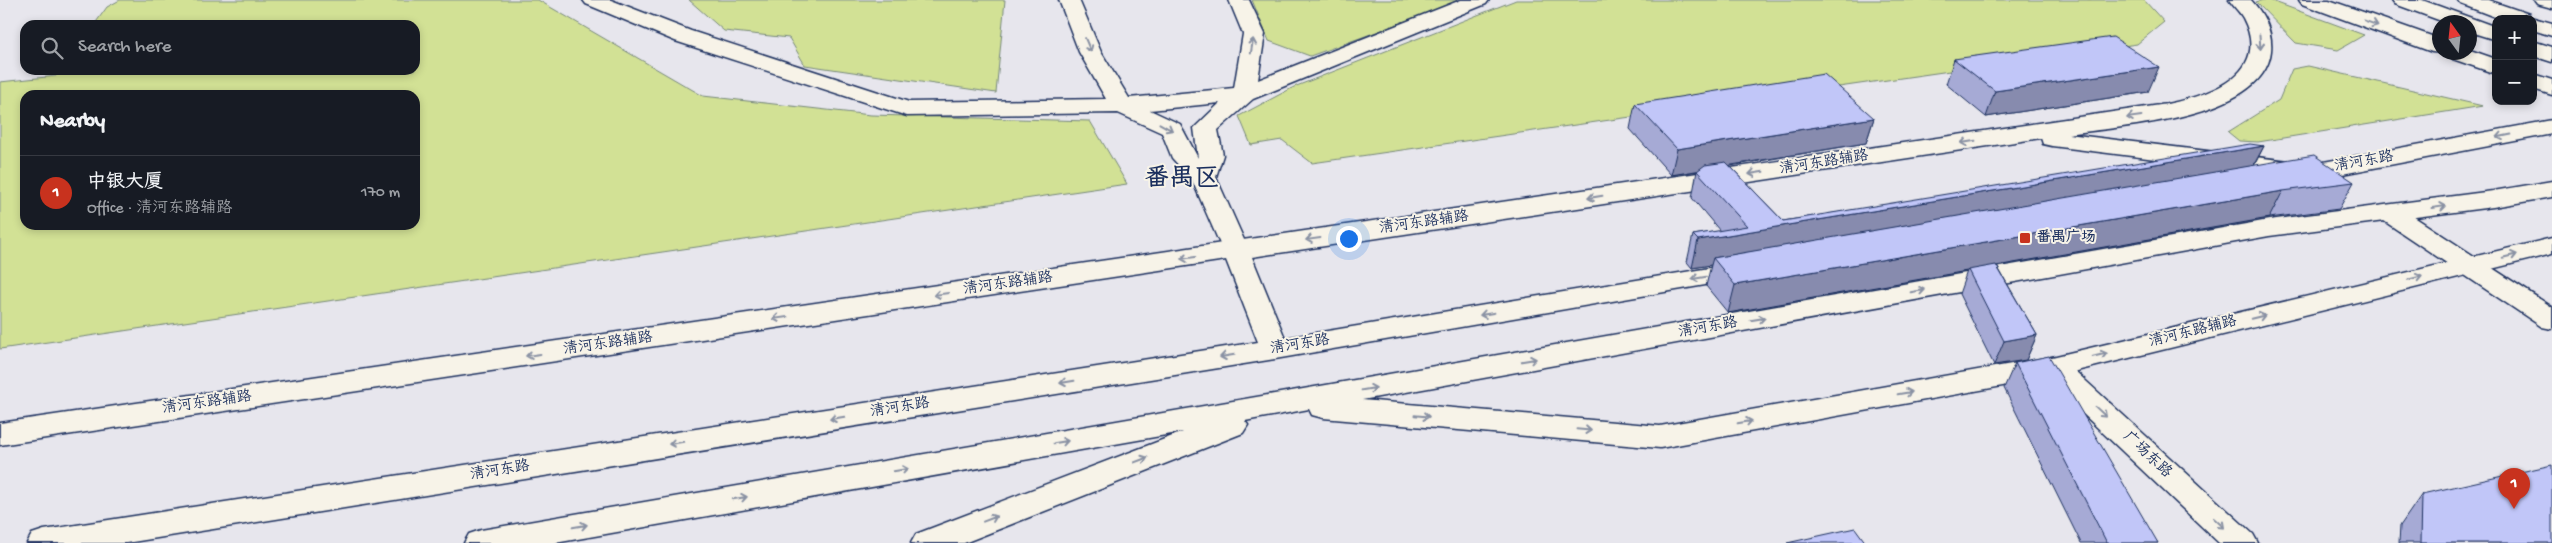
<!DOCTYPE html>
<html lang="en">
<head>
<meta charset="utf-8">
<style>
  body { margin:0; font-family:"Gochi Hand","LXGW WenKai TC",sans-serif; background:#20242c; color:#f1f3f6 }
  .controls { position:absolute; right:15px; top:15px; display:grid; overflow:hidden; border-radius:10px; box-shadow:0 2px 8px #0003 }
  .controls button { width:45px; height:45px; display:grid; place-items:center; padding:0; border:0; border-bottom:1px solid #363941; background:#171b24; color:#f1f3f6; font:25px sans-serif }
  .compass { position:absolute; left:2432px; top:15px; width:45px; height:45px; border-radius:50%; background:#171b24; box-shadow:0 2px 8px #0003; rotate:345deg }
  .you { position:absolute; left:1348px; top:238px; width:18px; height:18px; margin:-12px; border:4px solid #fff; border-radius:50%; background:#1a73e8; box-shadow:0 0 0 8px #1a73e833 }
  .badge { display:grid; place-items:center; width:32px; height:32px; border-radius:50%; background:#c8321e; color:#fff; font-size:16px; font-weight:700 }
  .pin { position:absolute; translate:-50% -41px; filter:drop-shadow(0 1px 2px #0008) }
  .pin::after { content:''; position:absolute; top:26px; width:18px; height:15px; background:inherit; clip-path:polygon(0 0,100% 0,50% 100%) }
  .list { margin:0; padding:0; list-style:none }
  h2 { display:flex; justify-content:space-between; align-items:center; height:65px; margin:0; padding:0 20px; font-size:21px }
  h2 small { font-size:16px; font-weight:400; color:#9ea1a6 }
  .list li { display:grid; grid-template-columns:32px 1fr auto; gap:15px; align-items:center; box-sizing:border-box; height:75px; padding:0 20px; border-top:1px solid #363941 }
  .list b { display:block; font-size:19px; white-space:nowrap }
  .list p { margin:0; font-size:16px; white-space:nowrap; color:#9ea1a6 }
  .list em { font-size:16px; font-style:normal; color:#9ea1a6 }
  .icon { flex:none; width:28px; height:28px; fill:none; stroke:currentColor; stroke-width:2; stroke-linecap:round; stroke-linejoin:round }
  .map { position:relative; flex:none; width:2552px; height:543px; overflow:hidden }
  .search { position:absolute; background:#171b24; box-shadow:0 2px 8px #0003; left:20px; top:20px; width:400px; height:55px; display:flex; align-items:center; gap:12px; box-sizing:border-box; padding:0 18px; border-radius:15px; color:#9ea1a6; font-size:19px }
  .panel { position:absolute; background:#171b24; box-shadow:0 2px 8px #0003; left:20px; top:90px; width:400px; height:140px; border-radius:15px }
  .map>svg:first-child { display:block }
</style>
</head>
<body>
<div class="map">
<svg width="2552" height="543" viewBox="0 0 2552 543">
  <rect width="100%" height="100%" fill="#e7e6ed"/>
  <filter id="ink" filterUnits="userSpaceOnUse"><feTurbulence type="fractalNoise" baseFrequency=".02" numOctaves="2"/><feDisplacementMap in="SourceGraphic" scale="10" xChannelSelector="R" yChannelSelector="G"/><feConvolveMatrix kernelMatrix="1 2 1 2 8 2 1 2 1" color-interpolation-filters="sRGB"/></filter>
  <g filter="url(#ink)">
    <g fill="#d2e195" stroke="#76887a" fill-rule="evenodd">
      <path d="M 120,0 L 538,0 L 703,96 L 871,115 L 1090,121 L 1127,184 L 0,349 L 0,82 L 56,76 L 60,70 L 415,70 L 415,25 L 94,25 L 107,7 ZM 25,95 L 415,95 L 415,225 L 25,225 Z"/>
      <polygon points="689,0 1005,0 996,93 805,65 789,38 724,31"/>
      <polygon points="1252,0 1465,0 1310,56 1269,41"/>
      <polygon points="1516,0 2144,0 2164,22 2137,44 1312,163 1282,140 1251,145 1239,116 1294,87"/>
      <polygon points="2263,0 2269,0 2364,35 2338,50 2296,43 2256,2"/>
      <polygon points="2308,66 2483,106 2258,142 2239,141 2228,132 2279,100 2292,69"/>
    </g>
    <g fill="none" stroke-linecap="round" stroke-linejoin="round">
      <g stroke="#1b2f5e" stroke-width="3">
        <g id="minor">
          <path d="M 583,0 L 611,0 L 691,31 L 909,102 L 1106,99 L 1079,52 L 1059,0 L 1079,0 L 1101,52 L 1129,98 L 1234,88 L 1243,34 L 1229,0 L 1249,0 L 1265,34 L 1258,80 L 1461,0 L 1489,0 L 1486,4 L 1253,99 L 1218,130 L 1223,155 L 1216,177 L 1249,251 L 1246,257 L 1236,259 L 1226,257 L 1223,251 L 1192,180 L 1172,158 L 1162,133 L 1118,113 L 907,116 L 675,41 L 586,4 ZM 1220,103 L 1194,128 L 1198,158 L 1180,124 L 1150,110 Z"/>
          <polygon points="2390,205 2399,207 2552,307 2552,329 2542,327 2381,219 2377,213 2381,207"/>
          <polygon points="2052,357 2063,360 2253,534 2258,543 2219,543 2041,374 2037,367 2041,360"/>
        </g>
      </g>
      <g stroke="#1b2f5e" stroke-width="3">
        <g id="major">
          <path d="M 2229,0 L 2251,0 C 2264,14 2273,32 2271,51 C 2264,119 2120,126 2068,134 L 2297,162 L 2307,165 L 2552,120 L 2552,134 L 2295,183 L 2286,180 L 2283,175 L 2052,146 L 2043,144 L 2041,138 L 1252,257 L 1285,338 L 1746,262 L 1756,264 L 1760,270 L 1756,276 L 1746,278 L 1275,359 L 126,543 L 27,543 L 32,534 L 44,530 L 1258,342 L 1226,260 L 0,445 L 0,423 L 2167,104 C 2210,95 2272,74 2243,18 C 2239,11 2233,6 2229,0 Z"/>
          <polygon points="2299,0 2329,0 2440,39 2440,52 2470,52 2470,50 2496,59 2496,74 2447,57 2444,53 2432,52 2302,4"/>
          <polygon points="2534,0 2552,0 2552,8 2537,4"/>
          <polygon points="2533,74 2552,80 2552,95 2533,89"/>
          <polygon points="2552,181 2552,197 2493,207 2269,236 1362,400 1660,426 2052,357 2552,238 2552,254 2052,377 1660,448 1323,418 1312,415 1309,409 1245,421 1248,425 1243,433 964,543 911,543 916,534 1183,432 555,543 464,543 469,534 481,530 1286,392 2269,220 2493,191"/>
        </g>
      </g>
      <g stroke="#1b2f5e" stroke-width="3">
        <g id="highway">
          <polygon points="2392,0 2422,0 2496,27 2496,40 2470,32 2470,22 2444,22 2395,4"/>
          <polygon points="2458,0 2488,0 2529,14 2530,17 2552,23 2552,36 2533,30 2533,19 2500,19 2461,4"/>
          <polygon points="2533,41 2552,47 2552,62 2533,56"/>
        </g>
      </g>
      <use href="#minor" fill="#f7f3e8" fill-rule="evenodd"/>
      <use href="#major" fill="#f7f3e8" fill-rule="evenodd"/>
      <use href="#highway" fill="#f7f3e8" fill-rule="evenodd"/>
    </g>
    <g fill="#a6aad5" stroke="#1b2f5e">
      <polygon points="1954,59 2148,92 1986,117 1946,84"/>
      <polygon points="1635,104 1874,118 1866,143 1730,166 1783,221 2264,146 2254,166 2354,182 2339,209 2269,218 1997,266 2037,335 2026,360 1994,365 1959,294 1967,271 1728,313 1706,286 1711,265 1692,268 1687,262 1693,235 1720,231 1692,198 1697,171 1698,171 1671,175 1630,129"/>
      <polygon points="2015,363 2158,543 2081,543 2004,388"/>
      <polygon points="2422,494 2552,543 2399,543 2400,526"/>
    </g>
    <g fill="#878bae" stroke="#1b2f5e">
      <polygon points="2159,67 2148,92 1986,117 1995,91"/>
      <polygon points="1874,118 1866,143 1671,175 1677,149"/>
      <polygon points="2264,146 2250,172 1713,258 1711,265 1692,268 1698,240"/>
      <polygon points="2283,191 2269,218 1968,271 1968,270 1967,271 1728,313 1735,285"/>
      <polygon points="2037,335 2026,360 1994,365 2004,341"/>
    </g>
    <g fill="#c1c6f8" stroke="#1b2f5e">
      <polygon points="2113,37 2159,67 1995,91 1954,59"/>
      <polygon points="1824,74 1874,118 1677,149 1635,104"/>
      <polygon points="2250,144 2264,146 1698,240 1693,235 1747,226 1697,171 1705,165 1726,162 1783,221"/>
      <polygon points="2314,155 2354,182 2283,191 1735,285 1713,258"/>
      <polygon points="1996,265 2037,335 2004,341 1968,270"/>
      <polygon points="2049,356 2158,543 2107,543 2015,363"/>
      <polygon points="2552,465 2552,543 2421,543 2422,494"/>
      <polygon points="1855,528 1866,543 1787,543"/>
    </g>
    <defs><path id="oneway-shaft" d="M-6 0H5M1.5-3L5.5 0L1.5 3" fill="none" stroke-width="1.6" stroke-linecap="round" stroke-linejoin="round" transform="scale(1.25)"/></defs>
    <g stroke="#8991a3">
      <use href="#oneway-shaft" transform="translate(2371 23) rotate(20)"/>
      <use href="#oneway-shaft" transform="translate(2260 42) rotate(86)"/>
      <use href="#oneway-shaft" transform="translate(1088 45) rotate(67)"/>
      <use href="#oneway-shaft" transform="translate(1252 46) rotate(-81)"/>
      <use href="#oneway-shaft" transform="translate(2134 117) rotate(172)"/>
      <use href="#oneway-shaft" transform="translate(1166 127) rotate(29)"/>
      <use href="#oneway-shaft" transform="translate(2504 136) rotate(169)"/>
      <use href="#oneway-shaft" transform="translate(1968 142) rotate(171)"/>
      <use href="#oneway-shaft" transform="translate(1756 173) rotate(171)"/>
      <use href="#oneway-shaft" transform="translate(1595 197) rotate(171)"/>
      <use href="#oneway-shaft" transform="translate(2439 207) rotate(-8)"/>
      <use href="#oneway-shaft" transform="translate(1313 239) rotate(172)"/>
      <use href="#oneway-shaft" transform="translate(2510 256) rotate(-13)"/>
      <use href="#oneway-shaft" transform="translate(1188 258) rotate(172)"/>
      <use href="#oneway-shaft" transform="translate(1699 278) rotate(171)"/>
      <use href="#oneway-shaft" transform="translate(2415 278) rotate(-14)"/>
      <use href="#oneway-shaft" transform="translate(1918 291) rotate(-10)"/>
      <use href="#oneway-shaft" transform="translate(941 294) rotate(172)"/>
      <use href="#oneway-shaft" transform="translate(1487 314) rotate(171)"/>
      <use href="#oneway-shaft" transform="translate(2258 317) rotate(-14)"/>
      <use href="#oneway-shaft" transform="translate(780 318) rotate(172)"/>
      <use href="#oneway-shaft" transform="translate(1758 319) rotate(-10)"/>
      <use href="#oneway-shaft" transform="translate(533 355) rotate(172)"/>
      <use href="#oneway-shaft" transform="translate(2100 355) rotate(-14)"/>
      <use href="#oneway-shaft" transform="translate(1227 356) rotate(171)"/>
      <use href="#oneway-shaft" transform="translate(1529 360) rotate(-10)"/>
      <use href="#oneway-shaft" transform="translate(1067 382) rotate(171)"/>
      <use href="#oneway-shaft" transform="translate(1369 389) rotate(-10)"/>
      <use href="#oneway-shaft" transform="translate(1905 393) rotate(-10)"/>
      <use href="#oneway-shaft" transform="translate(2101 412) rotate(43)"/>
      <use href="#oneway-shaft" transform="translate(1422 416) rotate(5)"/>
      <use href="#oneway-shaft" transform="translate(837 418) rotate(171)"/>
      <use href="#oneway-shaft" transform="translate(1745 422) rotate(-10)"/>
      <use href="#oneway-shaft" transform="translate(1584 430) rotate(5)"/>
      <use href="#oneway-shaft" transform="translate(1061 442) rotate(-10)"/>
      <use href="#oneway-shaft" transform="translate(676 443) rotate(171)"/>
      <use href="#oneway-shaft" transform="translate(1141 460) rotate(-21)"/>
      <use href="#oneway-shaft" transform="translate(901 470) rotate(-10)"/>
      <use href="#oneway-shaft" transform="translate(740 498) rotate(-10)"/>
      <use href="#oneway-shaft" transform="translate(990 519) rotate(-21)"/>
      <use href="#oneway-shaft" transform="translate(2219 523) rotate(43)"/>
      <use href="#oneway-shaft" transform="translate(580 526) rotate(-10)"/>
    </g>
  </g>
  <rect fill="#c8321e" stroke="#f7f3e8" stroke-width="2" x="2019" y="232" width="12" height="12" rx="2.5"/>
  <g text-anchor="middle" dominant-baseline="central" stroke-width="4" stroke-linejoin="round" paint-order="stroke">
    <g font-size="15" fill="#1b2f5e" stroke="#f7f3e8">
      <text transform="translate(2364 162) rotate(-10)">清河东路</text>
      <text transform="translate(1824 163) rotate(-9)">清河东路辅路</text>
      <text transform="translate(1424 223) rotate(-8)">清河东路辅路</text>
      <text transform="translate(1008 284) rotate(-8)">清河东路辅路</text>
      <text transform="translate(1708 328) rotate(-10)">清河东路</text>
      <text transform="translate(2193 332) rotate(-14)">清河东路辅路</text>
      <text transform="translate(608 344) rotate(-8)">清河东路辅路</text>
      <text transform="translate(1300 345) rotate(-9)">清河东路</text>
      <text transform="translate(207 403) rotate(-8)">清河东路辅路</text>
      <text transform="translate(900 408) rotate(-9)">清河东路</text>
      <text transform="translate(2147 455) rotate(43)">广场东路</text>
      <text transform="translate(500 471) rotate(-9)">清河东路</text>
    </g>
    <g font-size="15" font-weight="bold" fill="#1b2f5e" stroke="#f7f3e8" text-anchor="start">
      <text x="2036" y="238">番禺广场</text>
    </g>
    <g font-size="25" font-weight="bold" fill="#1b2f5e" stroke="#f7f3e8">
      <text x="1182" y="180">番禺区</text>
    </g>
  </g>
</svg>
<div class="controls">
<button>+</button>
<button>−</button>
</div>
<svg class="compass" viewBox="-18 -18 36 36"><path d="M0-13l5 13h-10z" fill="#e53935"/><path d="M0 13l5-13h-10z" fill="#9ea1a6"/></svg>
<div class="you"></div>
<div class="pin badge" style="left:2514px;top:509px">1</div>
<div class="search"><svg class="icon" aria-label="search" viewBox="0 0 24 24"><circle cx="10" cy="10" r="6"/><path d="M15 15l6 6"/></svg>Search here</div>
<section class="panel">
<h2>Nearby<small></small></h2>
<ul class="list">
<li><span class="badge">1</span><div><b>中银大厦</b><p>Office · 清河东路辅路</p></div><em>170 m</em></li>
</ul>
</section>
</div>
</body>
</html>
